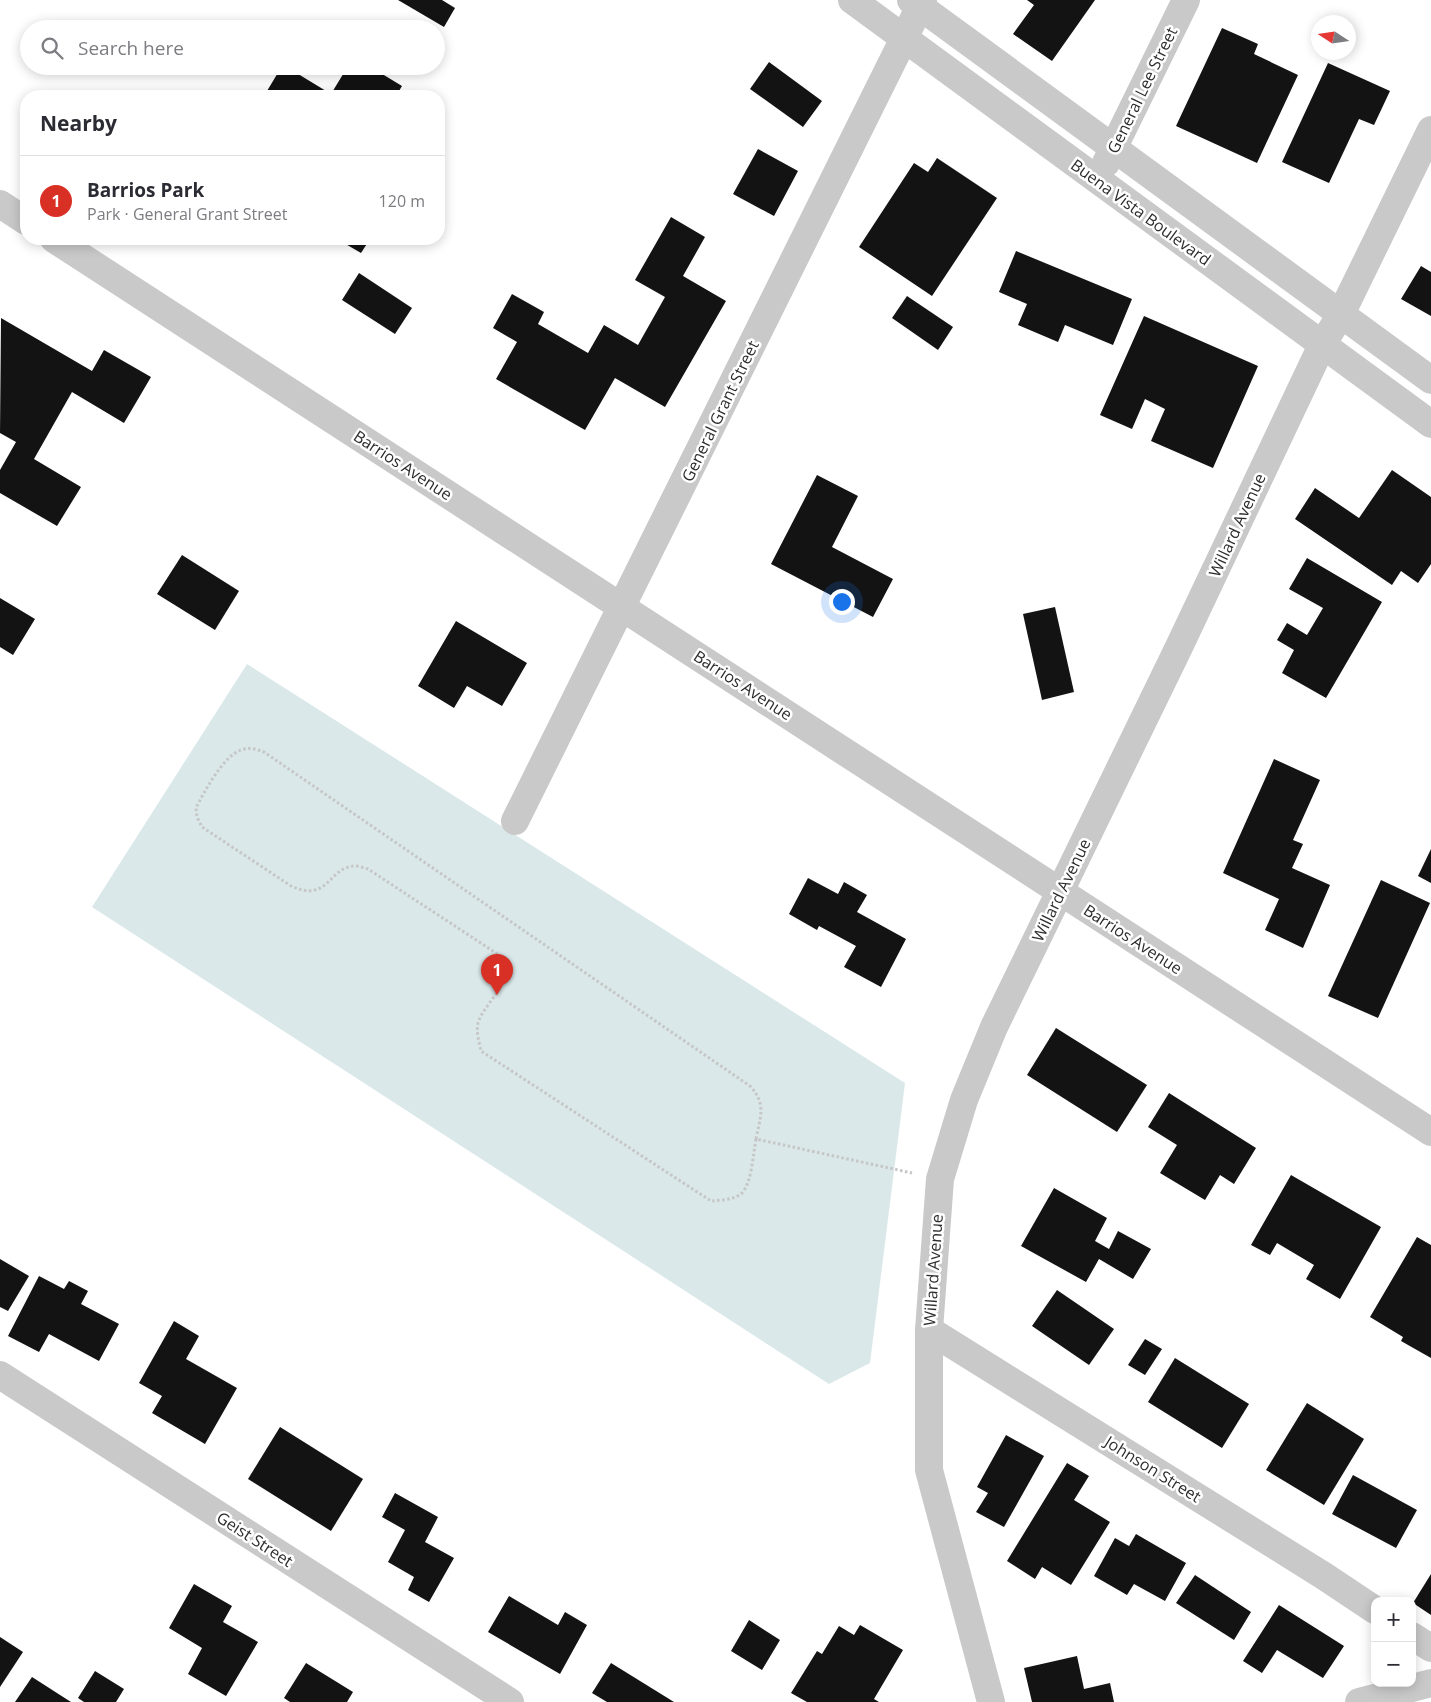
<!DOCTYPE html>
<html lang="en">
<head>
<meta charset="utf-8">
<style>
  body { margin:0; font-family:"Open Sans",sans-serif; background:#f2f2f3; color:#2b2b33 }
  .controls { position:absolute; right:15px; bottom:15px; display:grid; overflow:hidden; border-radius:10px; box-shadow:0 2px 12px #0003 }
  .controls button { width:45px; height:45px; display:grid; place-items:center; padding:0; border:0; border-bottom:1px solid #e1e1e2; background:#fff; color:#2b2b33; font:25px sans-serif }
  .compass { position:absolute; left:1311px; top:15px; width:45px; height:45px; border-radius:50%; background:#fff; box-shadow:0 2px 12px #0003; rotate:282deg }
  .you { position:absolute; left:841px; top:601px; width:18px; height:18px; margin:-12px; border:4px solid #fff; border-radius:50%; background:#1a73e8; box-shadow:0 0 0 8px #1a73e833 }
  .badge { display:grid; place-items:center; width:32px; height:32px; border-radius:50%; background:#d93025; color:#fff; font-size:16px; font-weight:700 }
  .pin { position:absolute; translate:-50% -41px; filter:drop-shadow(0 1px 2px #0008) }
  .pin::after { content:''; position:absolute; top:26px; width:18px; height:15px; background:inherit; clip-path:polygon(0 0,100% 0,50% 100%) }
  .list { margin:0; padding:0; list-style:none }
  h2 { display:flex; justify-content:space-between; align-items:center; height:65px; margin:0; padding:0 20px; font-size:21px }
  h2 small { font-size:16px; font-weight:400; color:#7c7c81 }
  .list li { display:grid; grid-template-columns:32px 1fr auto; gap:15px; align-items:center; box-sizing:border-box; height:90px; padding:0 20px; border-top:1px solid #e1e1e2 }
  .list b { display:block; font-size:19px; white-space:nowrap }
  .list p { margin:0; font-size:16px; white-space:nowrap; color:#7c7c81 }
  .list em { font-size:16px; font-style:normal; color:#7c7c81 }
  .icon { flex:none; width:28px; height:28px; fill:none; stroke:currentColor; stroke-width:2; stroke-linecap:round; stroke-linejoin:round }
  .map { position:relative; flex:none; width:1431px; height:1702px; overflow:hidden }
  .search { position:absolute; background:#fff; box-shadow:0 2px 12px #0003; left:20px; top:20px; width:425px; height:55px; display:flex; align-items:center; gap:12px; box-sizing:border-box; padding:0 18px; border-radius:28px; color:#7c7c81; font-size:19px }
  .panel { position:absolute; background:#fff; box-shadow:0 2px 12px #0003; left:20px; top:90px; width:425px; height:155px; border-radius:20px }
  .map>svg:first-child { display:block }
</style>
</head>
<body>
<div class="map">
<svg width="1431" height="1702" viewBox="0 0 1431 1702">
  <rect width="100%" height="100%" fill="#fff"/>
  <polygon fill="#dae8ea" points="247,664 905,1083 870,1363 829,1384 92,907"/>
  <g fill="#131313">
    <polygon points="398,0 442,0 455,8 444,27"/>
    <polygon points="1027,0 1095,0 1052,61 1013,34 1034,5"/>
    <polygon points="1222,28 1258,44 1254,54 1298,75 1257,163 1176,126"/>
    <polygon points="769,62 822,101 803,127 750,89"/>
    <polygon points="1328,63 1390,91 1374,125 1359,119 1329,183 1282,162"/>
    <polygon points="282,66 285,66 331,94 348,66 369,66 402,86 396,96 264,96"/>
    <polygon points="758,149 798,171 774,216 733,194"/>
    <polygon points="937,158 997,198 932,296 859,247 914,163 928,172"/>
    <polygon points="671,217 705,237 683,276 726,301 665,407 615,378 585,430 496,379 517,342 493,328 512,294 544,312 538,324 588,353 604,325 638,345 665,297 635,280"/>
    <polygon points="337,239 370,239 361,253"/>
    <polygon points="1016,251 1132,299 1113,345 1065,325 1058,342 1018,325 1027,304 999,292"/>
    <polygon points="1421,266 1431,272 1431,316 1401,299"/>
    <polygon points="359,273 412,308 395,334 342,300"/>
    <polygon points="907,296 953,327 938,350 892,318"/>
    <polygon points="1144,316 1258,366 1213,468 1151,441 1165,409 1145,399 1132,429 1100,415"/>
    <polygon points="1,318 92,371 104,350 151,377 124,423 72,392 34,459 81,487 57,526 0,493 0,470 16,442 0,433"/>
    <polygon points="1392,470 1431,497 1431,564 1418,583 1401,571 1392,585 1295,519 1315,488 1359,518"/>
    <polygon points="817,475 858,496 832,547 893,579 873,617 771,564"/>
    <polygon points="182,555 239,591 215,630 157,594"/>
    <polygon points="1307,558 1382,602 1326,698 1282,673 1294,650 1277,640 1287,623 1307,635 1323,608 1289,589"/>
    <polygon points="0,598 35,619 13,655 0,647"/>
    <polygon points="1055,607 1074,692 1042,700 1023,614"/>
    <polygon points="456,621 527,663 502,706 467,686 454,708 418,686"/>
    <polygon points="1274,759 1320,780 1293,840 1303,844 1292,868 1330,885 1303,948 1265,930 1279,899 1223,873"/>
    <polygon points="1431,849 1431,883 1418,876"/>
    <polygon points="808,878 838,894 844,882 867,895 857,912 906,939 881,987 844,967 856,946 819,926 817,930 789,914"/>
    <polygon points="1381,880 1430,903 1378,1018 1328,996"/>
    <polygon points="1056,1028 1147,1085 1117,1132 1027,1075"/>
    <polygon points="1169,1093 1256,1148 1234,1184 1220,1175 1205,1200 1160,1173 1177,1145 1148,1127"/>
    <polygon points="1291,1175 1381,1227 1340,1299 1306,1279 1314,1265 1277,1243 1270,1255 1251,1245"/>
    <polygon points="1054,1188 1107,1218 1095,1241 1109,1249 1118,1231 1151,1249 1133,1279 1099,1259 1086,1282 1021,1246"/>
    <polygon points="1417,1237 1431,1245 1431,1358 1401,1341 1403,1337 1370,1317"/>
    <polygon points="0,1259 29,1276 8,1311 0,1307"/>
    <polygon points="39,1276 64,1289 69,1281 88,1291 81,1304 119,1324 99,1361 49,1334 39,1352 8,1336"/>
    <polygon points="1057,1290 1114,1329 1089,1365 1032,1326"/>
    <polygon points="174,1321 199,1336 186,1359 237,1388 205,1444 152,1413 162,1396 139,1383"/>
    <polygon points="1145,1339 1162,1349 1145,1375 1128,1365"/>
    <polygon points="1175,1358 1249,1404 1222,1448 1148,1402"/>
    <polygon points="1307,1403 1364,1439 1324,1505 1266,1470"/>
    <polygon points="280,1427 363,1479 331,1531 248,1479"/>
    <polygon points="1006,1435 1044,1456 1004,1527 976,1512 988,1493 977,1487"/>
    <polygon points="1067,1463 1089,1476 1074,1500 1110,1522 1071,1585 1042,1567 1035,1579 1007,1561"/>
    <polygon points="1353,1475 1417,1510 1396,1548 1332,1514"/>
    <polygon points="395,1493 438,1517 425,1542 454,1558 429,1602 408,1590 414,1577 388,1562 405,1530 382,1517"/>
    <polygon points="1136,1534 1186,1563 1165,1601 1134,1584 1127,1595 1094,1576 1115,1538 1129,1546"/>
    <polygon points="1431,1574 1431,1615 1413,1603"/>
    <polygon points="1195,1575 1251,1612 1234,1640 1176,1603"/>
    <polygon points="194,1584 232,1606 223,1622 258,1642 226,1696 188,1674 202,1648 169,1628"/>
    <polygon points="509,1596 558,1625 565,1612 587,1625 560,1674 488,1632"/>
    <polygon points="1279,1605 1344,1646 1323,1678 1277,1650 1262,1673 1243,1661"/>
    <polygon points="749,1620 780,1640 762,1670 731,1651"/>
    <polygon points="860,1625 903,1650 874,1699 879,1702 807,1702 791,1693 817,1651 822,1654 839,1626 854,1635"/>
    <polygon points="0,1637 23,1652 0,1687"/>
    <polygon points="1077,1656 1084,1689 1110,1683 1114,1702 1032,1702 1024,1668"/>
    <polygon points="306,1663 353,1692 347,1702 290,1702 284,1698"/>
    <polygon points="611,1663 674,1702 607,1702 592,1693"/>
    <polygon points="95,1671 124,1689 116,1702 84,1702 78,1698"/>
    <polygon points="32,1677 71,1702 15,1702"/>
  </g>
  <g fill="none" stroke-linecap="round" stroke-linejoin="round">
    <path stroke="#c6c6c6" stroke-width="3" stroke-dasharray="2.5 2.5" stroke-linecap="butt" d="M 756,1139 C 760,1118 767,1104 750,1086 L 264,752 C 256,749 249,747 241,750 C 224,755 204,792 196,808 L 197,817 L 202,827 L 291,886 C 330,904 328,865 357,866 C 361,867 365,868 368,869 L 493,951 C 496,953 500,956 502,959 C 515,982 484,1003 478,1023 C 476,1032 479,1042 481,1051 L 711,1201 C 721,1200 734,1200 742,1193 C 752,1182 753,1154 756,1139 L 912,1173"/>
    <g stroke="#c9c9c9" stroke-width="28">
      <polyline points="852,0 1431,424"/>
      <polyline points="911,0 1431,380"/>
      <polyline points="1106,163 1186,0"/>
      <polyline points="0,204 26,221"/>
      <polyline points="54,239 1431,1132"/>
      <polyline points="515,821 923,0"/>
      <polyline points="929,1330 1324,1576 1375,1610"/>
      <polyline points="0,1375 510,1702"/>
      <polyline points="1412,1636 1431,1648"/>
      <polyline points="991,1702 929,1470 929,1330 940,1179 964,1100 994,1027 1178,649 1322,345 1341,314 1431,130"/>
      <polyline points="1359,1702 1431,1683"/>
    </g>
  </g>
  <g text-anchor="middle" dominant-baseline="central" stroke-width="5" stroke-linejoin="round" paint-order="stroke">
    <g font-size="16" fill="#2c2c2c" stroke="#fff">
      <text transform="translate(1142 90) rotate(-64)">General Lee Street</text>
      <text transform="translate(1141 212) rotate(36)">Buena Vista Boulevard</text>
      <text transform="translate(720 411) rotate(-64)">General Grant Street</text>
      <text transform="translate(403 465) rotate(33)">Barrios Avenue</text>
      <text transform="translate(1237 525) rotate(-65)">Willard Avenue</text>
      <text transform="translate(743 685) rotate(33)">Barrios Avenue</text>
      <text transform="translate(1061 890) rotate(-64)">Willard Avenue</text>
      <text transform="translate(1133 939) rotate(33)">Barrios Avenue</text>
      <text transform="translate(933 1270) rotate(-86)">Willard Avenue</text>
      <text transform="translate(1153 1469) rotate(32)">Johnson Street</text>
      <text transform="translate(255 1539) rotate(33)">Geist Street</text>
    </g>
  </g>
</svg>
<div class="controls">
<button>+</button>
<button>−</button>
</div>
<svg class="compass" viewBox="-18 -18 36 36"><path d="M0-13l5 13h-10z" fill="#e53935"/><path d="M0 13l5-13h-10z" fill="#7c7c81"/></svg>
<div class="you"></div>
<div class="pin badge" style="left:497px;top:995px">1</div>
<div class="search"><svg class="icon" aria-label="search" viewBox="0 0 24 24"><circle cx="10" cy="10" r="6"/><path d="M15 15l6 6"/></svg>Search here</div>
<section class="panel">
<h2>Nearby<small></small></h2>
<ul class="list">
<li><span class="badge">1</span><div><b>Barrios Park</b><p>Park · General Grant Street</p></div><em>120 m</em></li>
</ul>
</section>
</div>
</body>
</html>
